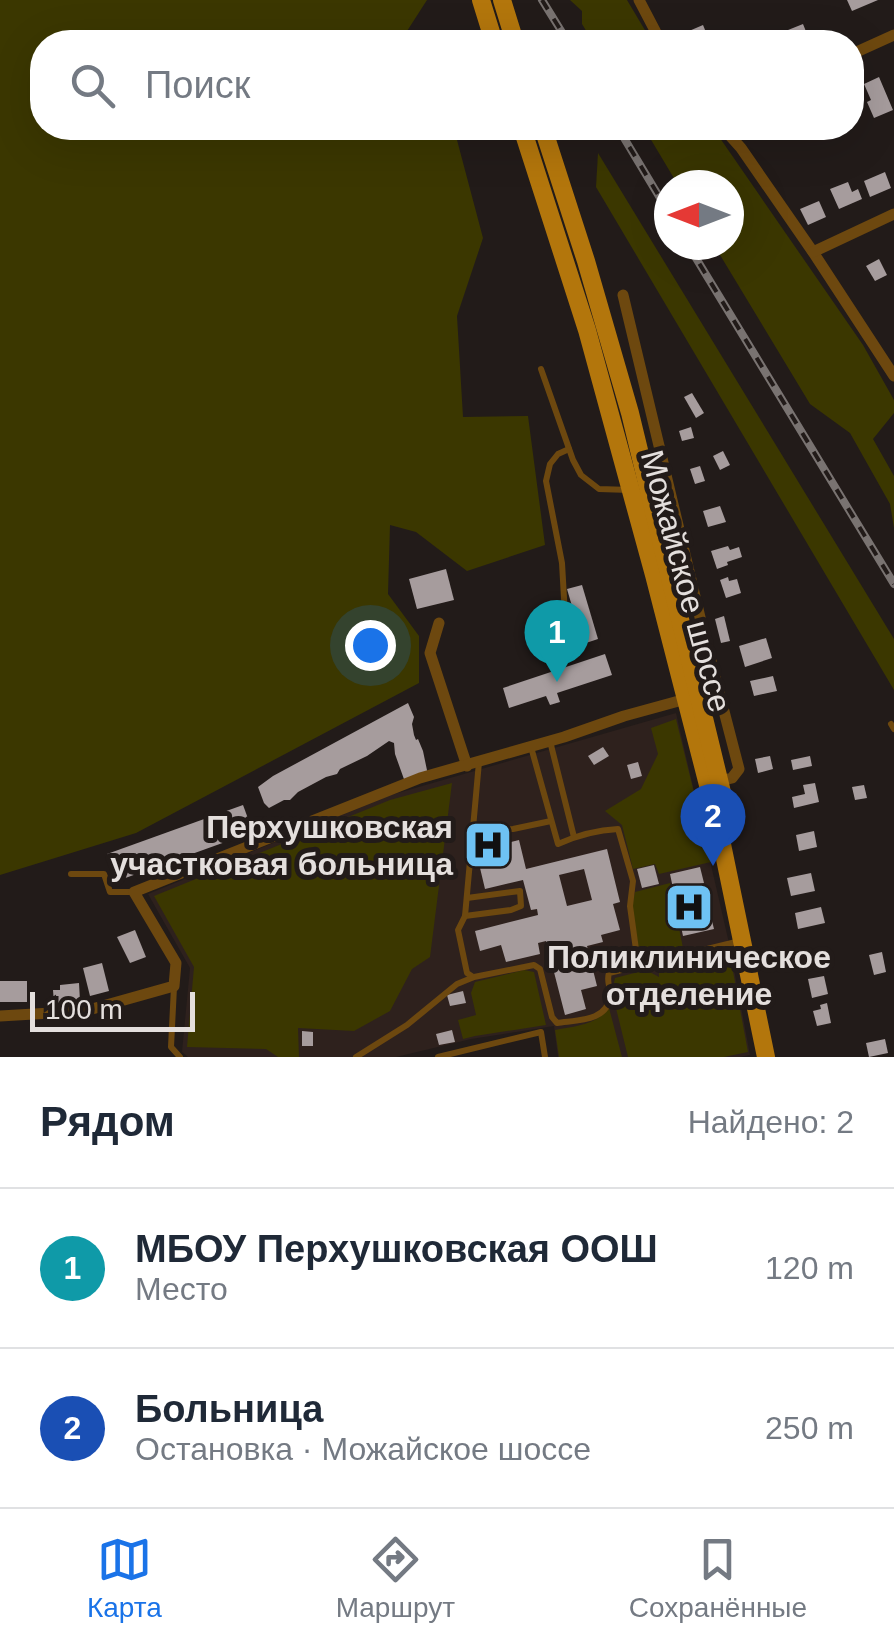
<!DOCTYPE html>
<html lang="ru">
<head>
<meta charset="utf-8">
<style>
  body { margin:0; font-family:Helvetica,sans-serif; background:#f6f6f7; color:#1f2937 }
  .compass { position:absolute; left:654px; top:170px; width:90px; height:90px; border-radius:50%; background:#fff; box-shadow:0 10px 40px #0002; rotate:270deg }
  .scale { position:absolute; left:30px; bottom:25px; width:165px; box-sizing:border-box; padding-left:10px; border:5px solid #e4dfdd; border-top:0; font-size:28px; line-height:35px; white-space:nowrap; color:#e4dfdd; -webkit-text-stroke:8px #221b19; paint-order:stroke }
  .you { position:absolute; left:370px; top:645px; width:35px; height:35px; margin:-25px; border:8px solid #fff; border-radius:50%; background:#1a73e8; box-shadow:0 0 0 15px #1a73e833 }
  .badge { display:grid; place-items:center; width:65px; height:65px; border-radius:50%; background:#1a73e8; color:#fff; font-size:32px; font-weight:700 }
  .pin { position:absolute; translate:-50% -82px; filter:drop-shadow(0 2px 5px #0008) }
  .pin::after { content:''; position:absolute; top:52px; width:35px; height:30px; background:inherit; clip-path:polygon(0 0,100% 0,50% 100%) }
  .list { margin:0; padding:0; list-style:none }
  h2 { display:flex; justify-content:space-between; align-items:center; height:130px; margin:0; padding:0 40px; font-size:42px }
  h2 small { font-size:32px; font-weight:400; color:#747a83 }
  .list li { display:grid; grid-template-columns:65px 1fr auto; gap:30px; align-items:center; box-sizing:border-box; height:160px; padding:0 40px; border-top:2px solid #e0e1e3 }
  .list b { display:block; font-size:38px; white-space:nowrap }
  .list p { margin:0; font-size:32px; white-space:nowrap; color:#747a83 }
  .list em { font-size:32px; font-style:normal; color:#747a83 }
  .icon { flex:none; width:55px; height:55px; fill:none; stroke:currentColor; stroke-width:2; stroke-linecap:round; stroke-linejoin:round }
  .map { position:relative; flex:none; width:894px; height:1057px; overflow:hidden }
  .search { position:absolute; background:#fff; box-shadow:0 10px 40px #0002; left:30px; right:30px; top:30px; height:110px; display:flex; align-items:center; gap:25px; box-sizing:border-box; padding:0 35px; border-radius:40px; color:#747a83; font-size:38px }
  .sheet { height:450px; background:#fff }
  nav { display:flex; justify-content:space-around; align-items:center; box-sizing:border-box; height:140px; border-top:2px solid #e0e1e3; background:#fff; font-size:28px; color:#747a83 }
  nav a { display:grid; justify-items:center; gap:5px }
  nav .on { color:#1a73e8 }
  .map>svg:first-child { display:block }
</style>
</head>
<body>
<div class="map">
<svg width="894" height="1057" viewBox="0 0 894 1057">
  <rect width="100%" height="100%" fill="#221b19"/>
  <polygon fill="#2e211d" points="676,713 729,943 750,1055 740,1057 558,1057 554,1026 471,1039 396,1057 188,1057 182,1052 190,968 148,894 391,795"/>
  <g fill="#3b3700">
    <polygon points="0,0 427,0 400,42 42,42 42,128 355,128 457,140 483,238 457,316 463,417 528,416 545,545 467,571 416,532 390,525 388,594 419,636 419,683 136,833 0,875"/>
    <polygon points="570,0 627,0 652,42 593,42 582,24 582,11"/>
    <polygon points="644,128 713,128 863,345 894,400 894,413 873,439 894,476 894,528 890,504 850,433 810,404 714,245 729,245 729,185 678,185"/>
    <polygon points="598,153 894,639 894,690 596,187"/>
    <polygon points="676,719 711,862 659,874 655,864 633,869 622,825 605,811 641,789 658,754 651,728"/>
    <polygon points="452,783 430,957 412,969 390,1011 354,1031 298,1028 299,1057 278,1057 266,1049 187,1047 194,967 154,896 390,800"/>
    <polygon points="670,883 683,948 640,957 632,907 635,892"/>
    <polygon points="699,960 709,971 732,966 748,1052 724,1057 628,1057 612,992 615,978 646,970 659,977 659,972 663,968"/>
    <polygon points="524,970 534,972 546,1025 475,1036 463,1039 458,1020 476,1015 471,993 475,982"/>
    <path d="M 609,1008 L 622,1057 L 559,1057 L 555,1030 C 576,1026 596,1025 609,1008 Z"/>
  </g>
  <g fill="#a69c9d" fill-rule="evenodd">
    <polygon points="847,0 878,0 852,11"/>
    <polygon points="803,24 809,39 799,42 781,42 778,34"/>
    <polygon points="703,25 710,42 686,42 682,34"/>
    <polygon points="879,77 893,110 874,118 867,102 871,100 864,84"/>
    <polygon points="885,172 891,188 870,197 864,181"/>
    <polygon points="848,182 852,192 858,189 862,199 839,209 830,189"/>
    <polygon points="819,201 826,217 808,225 800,209"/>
    <polygon points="879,259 887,275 875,281 866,266"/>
    <polygon points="692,393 704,413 696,418 684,397"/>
    <polygon points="691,427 694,438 682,441 679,431"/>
    <polygon points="723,451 730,465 720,470 713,456"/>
    <polygon points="700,466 705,481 695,484 690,469"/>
    <polygon points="720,506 726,522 708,527 703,511"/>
    <polygon points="728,546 730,550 739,547 742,557 727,562 728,565 717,569 711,551"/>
    <polygon points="446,569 454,600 417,609 409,579"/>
    <polygon points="728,577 729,581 737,579 741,593 726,598 720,580"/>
    <polygon points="582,585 598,639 583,644 567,589"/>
    <polygon points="724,616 730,641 721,643 715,619"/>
    <polygon points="766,638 772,658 745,667 739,646"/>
    <polygon points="605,654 612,675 557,693 560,702 550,705 546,696 509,708 503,688"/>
    <polygon points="773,676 777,691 754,696 750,681"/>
    <polygon points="408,703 414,717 412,724 414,735 416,740 418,739 423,751 428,775 405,782 395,754 394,743 389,741 367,756 340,769 337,774 326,777 298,792 290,800 284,800 269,808 264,803 258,787 273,776"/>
    <polygon points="603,747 609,756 594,765 588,756"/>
    <polygon points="770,756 773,769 758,773 755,759"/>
    <polygon points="810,756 812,766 793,770 791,760"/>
    <polygon points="638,762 642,776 631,779 627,765"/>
    <polygon points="815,783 819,802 794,808 792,797 805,794 803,785"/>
    <polygon points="864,785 867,798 855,800 852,787"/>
    <polygon points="243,805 253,832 117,881 107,854"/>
    <polygon points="814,831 817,847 799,851 796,835"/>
    <path d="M 519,840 L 526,869 L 607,849 L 620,902 L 613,904 L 620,930 L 601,935 L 603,942 L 587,946 L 597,986 L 581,990 L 586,1009 L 565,1015 L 546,941 L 538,943 L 540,954 L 506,962 L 501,945 L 480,951 L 475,931 L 538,915 L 537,909 L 531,910 L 523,880 L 485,889 L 476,851 ZM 584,869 L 592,900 L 567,906 L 559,875 Z"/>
    <polygon points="654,865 659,884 642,888 637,869"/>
    <polygon points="700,867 704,883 695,885 702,915 710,913 714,929 683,936 670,874"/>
    <polygon points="811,873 815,891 791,896 787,878"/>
    <polygon points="821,907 825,923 798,929 795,913"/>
    <polygon points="135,930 146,957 130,963 117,937"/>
    <polygon points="882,952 886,972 874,975 869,955"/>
    <polygon points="102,963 109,991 90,996 83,968"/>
    <polygon points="824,976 828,994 812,998 808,979"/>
    <rect x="0" y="981" width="27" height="21"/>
    <polygon points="79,983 80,1001 54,1003 53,990 60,990 60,985"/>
    <polygon points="463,991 466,1003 450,1006 447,995"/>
    <polygon points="827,1003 831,1023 817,1026 813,1011 821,1009 820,1005"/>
    <polygon points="452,1030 455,1042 439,1045 436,1034"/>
    <polygon points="302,1031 313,1032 313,1046 302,1046"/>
    <polygon points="885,1039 888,1053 869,1057 866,1043"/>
  </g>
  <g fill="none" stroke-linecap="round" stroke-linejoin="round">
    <g stroke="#6d480f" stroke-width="6">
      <polyline points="541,369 573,460 581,475 599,489 630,490"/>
      <polyline points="566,633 562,563 546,481 550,464 558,454 569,449"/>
      <polyline points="891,724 894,729"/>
      <polyline points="550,741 574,837"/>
      <path d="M 531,747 L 558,844 C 578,835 597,830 618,829 L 633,881 L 630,906 L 638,964"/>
      <polyline points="474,831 513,829 551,821"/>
      <polyline points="71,874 104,874 110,892 133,892"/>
      <polyline points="465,916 511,910 521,906 520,891 467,898"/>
      <polyline points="473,977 467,973 458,930 465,916 479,762"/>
      <polyline points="174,987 171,1047 180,1057"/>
      <path d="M 356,1057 L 407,1025 L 457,984 L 474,977 L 534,965 L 540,969 L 552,1017 L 557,1023 C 575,1020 608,1022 610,996 C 611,987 606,982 609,973 L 740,941"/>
      <polyline points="438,1057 541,1032 545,1057"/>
    </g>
    <g stroke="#6d480f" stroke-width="11">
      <polyline points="639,0 661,42"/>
      <polyline points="852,54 894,35"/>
      <polyline points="723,128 741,148 813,252 894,376"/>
      <polyline points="813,252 894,214"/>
      <polyline points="623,295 704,634 739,769 732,778 720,781"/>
      <polyline points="439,623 430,653 467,766"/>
      <polyline points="0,1016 85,1011 174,986 176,963 134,892 420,778 564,737 624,716 686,699"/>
    </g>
    <g stroke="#b3760c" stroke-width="18">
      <polyline points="481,0 494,42"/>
      <polyline points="502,0 515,42"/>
      <polyline points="522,128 587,330 654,575 717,820 766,1057"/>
      <polyline points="543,128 586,261 630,413 728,817"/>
    </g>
    <g stroke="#797371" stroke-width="8">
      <g id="rail">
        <polyline points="542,0 568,42"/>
        <polyline points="618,128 669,213"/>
        <polyline points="688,245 894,584"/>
      </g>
    </g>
    <use href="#rail" stroke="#221b19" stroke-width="4" stroke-dasharray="11" stroke-linecap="butt"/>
  </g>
  <defs>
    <g id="hospital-square" transform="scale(2.5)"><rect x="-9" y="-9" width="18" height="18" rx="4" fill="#6ec2f3" stroke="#221b19"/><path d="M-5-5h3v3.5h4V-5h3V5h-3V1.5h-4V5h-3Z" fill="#111"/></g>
  </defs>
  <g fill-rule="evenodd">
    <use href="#hospital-square" x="488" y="845"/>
    <use href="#hospital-square" x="689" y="907"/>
  </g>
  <g text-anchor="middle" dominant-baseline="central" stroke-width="10" stroke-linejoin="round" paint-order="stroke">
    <g font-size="32" fill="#e4dfdd" stroke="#221b19">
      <text transform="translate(686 581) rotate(75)">Можайское шоссе</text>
    </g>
    <g font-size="32" font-weight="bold" fill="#e4dfdd" stroke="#221b19" text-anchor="end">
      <text x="453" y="827">Перхушковская<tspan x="453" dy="37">участковая больница</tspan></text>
      <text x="689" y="957" text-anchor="middle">Поликлиническое<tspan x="689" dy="37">отделение</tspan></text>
    </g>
  </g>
</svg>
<svg class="compass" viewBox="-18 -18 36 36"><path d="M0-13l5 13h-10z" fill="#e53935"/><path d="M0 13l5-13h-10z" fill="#747a83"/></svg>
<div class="scale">100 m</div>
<div class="you"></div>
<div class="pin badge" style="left:557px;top:682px;background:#0f9aa8">1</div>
<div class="pin badge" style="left:713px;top:866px;background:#1a4fb4">2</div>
<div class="search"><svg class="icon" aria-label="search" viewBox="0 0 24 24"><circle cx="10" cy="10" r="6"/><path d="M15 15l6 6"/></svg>Поиск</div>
</div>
<section class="sheet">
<h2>Рядом<small>Найдено: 2</small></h2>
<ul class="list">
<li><span class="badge" style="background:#0f9aa8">1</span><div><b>МБОУ Перхушковская ООШ</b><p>Место</p></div><em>120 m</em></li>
<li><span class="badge" style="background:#1a4fb4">2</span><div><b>Больница</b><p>Остановка · Можайское шоссе</p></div><em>250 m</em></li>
</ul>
</section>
<nav>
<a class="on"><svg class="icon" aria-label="map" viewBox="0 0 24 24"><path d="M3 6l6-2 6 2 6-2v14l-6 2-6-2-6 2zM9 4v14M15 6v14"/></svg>Карта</a>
<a><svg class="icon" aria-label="directions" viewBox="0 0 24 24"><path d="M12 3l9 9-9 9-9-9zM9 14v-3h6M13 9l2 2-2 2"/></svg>Маршрут</a>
<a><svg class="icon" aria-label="saved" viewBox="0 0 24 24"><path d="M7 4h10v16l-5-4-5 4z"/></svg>Сохранённые</a>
</nav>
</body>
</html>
